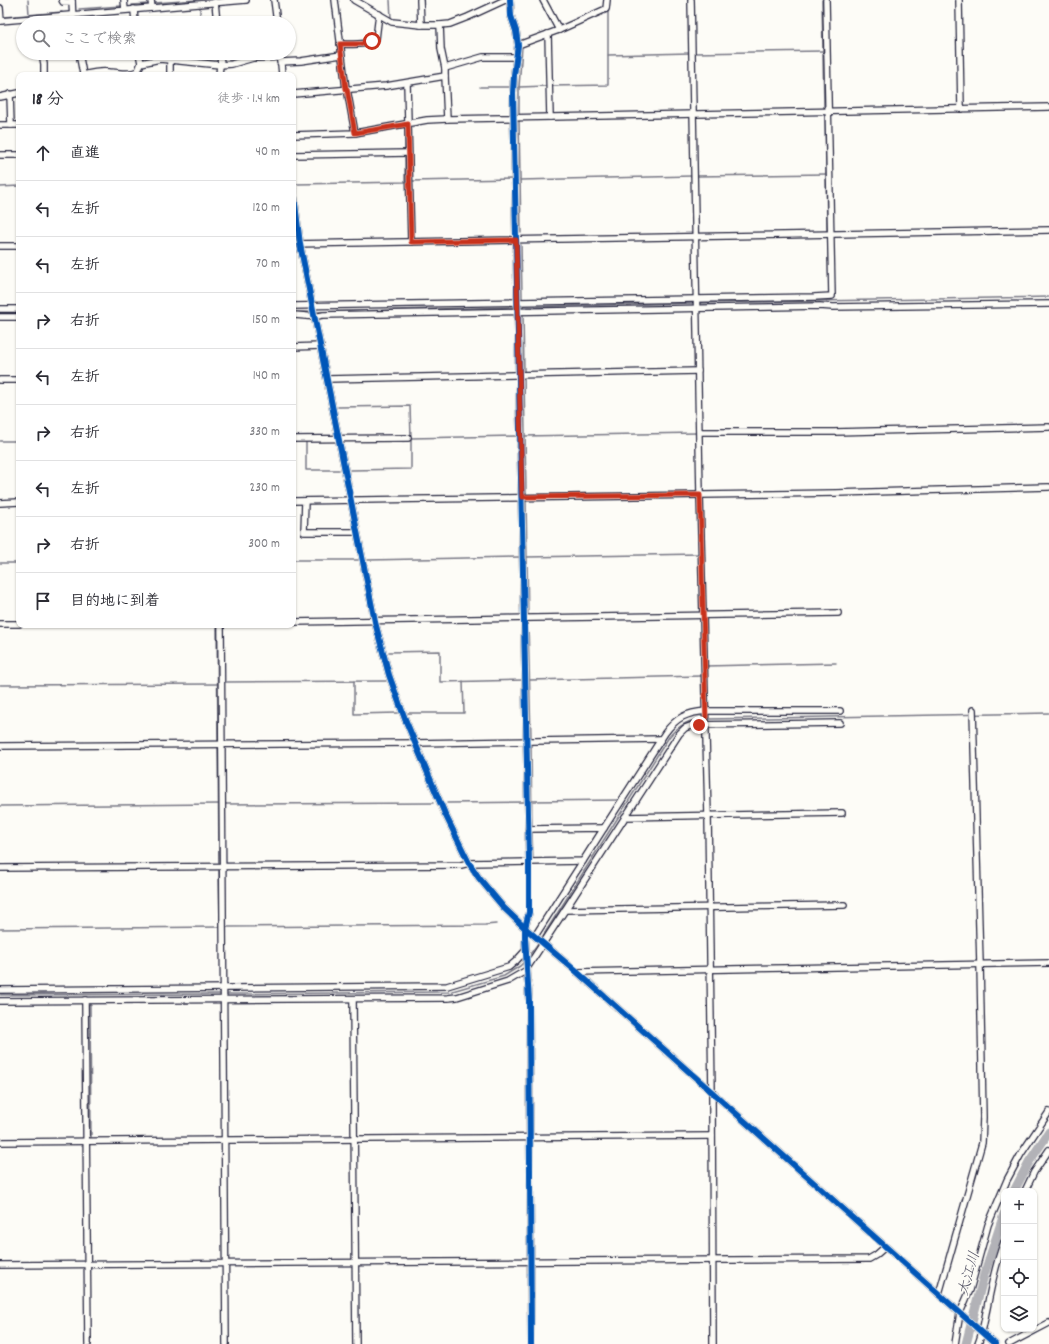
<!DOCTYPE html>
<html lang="ja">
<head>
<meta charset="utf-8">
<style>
  body { margin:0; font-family:Dekko,"Klee One",sans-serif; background:#f2f2f3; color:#2b2b33 }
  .controls { position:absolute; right:12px; bottom:12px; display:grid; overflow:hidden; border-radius:8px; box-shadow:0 1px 3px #0004 }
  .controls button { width:36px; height:36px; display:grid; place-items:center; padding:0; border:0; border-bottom:1px solid #e1e1e2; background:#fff; color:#2b2b33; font:20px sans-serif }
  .stop { position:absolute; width:12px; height:12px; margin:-9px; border:3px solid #c8321e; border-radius:50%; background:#fff }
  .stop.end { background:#c8321e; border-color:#fff; box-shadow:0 1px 4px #0008 }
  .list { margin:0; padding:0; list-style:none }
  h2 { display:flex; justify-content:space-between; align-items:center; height:52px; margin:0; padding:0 16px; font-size:17px }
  h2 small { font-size:13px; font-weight:400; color:#7c7c81 }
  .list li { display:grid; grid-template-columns:26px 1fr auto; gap:12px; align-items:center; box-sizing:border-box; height:56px; padding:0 16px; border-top:1px solid #e1e1e2 }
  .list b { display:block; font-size:15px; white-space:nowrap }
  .list em { font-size:13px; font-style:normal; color:#7c7c81 }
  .icon { flex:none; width:22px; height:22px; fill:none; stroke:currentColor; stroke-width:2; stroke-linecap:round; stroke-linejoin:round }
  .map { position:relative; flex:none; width:1049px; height:1344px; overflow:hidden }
  .search { position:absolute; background:#fff; box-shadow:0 1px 3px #0004; left:16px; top:16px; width:280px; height:44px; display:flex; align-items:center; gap:10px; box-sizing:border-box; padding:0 14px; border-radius:22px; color:#7c7c81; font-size:15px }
  .panel { position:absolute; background:#fff; box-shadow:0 1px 3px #0004; left:16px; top:72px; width:280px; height:556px; border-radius:8px }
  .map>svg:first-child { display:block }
</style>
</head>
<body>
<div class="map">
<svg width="1049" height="1344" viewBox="0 0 1049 1344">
  <rect width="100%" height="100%" fill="#fdfcf7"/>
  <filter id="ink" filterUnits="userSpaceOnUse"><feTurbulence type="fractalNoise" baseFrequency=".025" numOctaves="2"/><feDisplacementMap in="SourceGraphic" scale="8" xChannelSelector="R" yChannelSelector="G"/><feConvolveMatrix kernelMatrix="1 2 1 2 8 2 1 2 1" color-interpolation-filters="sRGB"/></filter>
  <g filter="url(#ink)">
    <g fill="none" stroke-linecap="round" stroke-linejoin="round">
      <g stroke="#787885" stroke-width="1.5">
        <polyline points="28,0 29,14"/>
        <polyline points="75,0 75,13"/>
        <polyline points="390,0 391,18"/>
        <polyline points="822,0 824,110"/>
        <polyline points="154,3 197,0"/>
        <polyline points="132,5 149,4"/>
        <polyline points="200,6 200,23"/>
        <polyline points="79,9 121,6"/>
        <polyline points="608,11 608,55"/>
        <polyline points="4,17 62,12"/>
        <polyline points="695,53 823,51"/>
        <polyline points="83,59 85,73"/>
        <polyline points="551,86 608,85 608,55 690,53"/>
        <polyline points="480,87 511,87"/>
        <polyline points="519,87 547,86"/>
        <polyline points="405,98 405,120"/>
        <polyline points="825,114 827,231"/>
        <polyline points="519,115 519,87 522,47"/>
        <polyline points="519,120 521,233"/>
        <polyline points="405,128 405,149"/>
        <polyline points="697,176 826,174"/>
        <polyline points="520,180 692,176"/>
        <polyline points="411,181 513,179"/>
        <polyline points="297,184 405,182 405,156"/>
        <polyline points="0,187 19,186"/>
        <polyline points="828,239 829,293"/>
        <polyline points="521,245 522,298"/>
        <polyline points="699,303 1049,297"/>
        <polyline points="519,307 695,303"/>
        <polyline points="293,312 311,312"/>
        <polyline points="315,312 515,307"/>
        <polyline points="0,313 19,313"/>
        <polyline points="523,314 524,372"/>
        <polyline points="524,377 526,494"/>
        <polyline points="338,407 410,406 411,438 517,436"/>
        <polyline points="523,436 697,433"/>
        <polyline points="0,441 19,441"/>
        <polyline points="304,441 306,441 306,470 339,470"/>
        <polyline points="350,470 411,469 411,438"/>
        <polyline points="526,500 528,616"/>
        <polyline points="526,557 700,554"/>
        <polyline points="293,560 358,560"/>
        <polyline points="368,560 520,557"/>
        <polyline points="0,563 19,563"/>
        <polyline points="528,621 531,738"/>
        <polyline points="217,625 218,743"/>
        <polyline points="389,652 440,651 440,682 523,680"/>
        <polyline points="706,666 836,663"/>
        <polyline points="530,680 701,676"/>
        <polyline points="354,681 354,714 398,713"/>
        <polyline points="224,682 386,681"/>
        <polyline points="0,685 218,684"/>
        <polyline points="408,713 464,713 463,681"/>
        <polyline points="708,719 1049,713"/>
        <polyline points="531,743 532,827"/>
        <polyline points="218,747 219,862"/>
        <polyline points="532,801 619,800"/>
        <polyline points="447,803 525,802"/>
        <polyline points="225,804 433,803"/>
        <polyline points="0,806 220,804"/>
        <polyline points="532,831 533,859"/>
        <polyline points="532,832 564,831"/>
        <polyline points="219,871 220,927"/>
        <polyline points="226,927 485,925 496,924"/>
        <polyline points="0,929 221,927"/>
        <path d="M 541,939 L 669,737 C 678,726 689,719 704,719"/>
        <polyline points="528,957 539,942"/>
        <polyline points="226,994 449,992 504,976 520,966 525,961"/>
        <polyline points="0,995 222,994"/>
        <polyline points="90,1003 91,1137"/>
      </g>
      <g stroke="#b2b2b7" stroke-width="9">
        <polyline points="1014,1191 1029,1162 1049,1132"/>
        <polyline points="966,1344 984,1275 1004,1214"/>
      </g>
      <g stroke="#22223b" stroke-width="8">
        <g id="minor">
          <polyline points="62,0 63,2 72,2"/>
          <polyline points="72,0 73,23"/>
          <polyline points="124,0 125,10"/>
          <polyline points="151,0 152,8"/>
          <polyline points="274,0 277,23"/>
          <polyline points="335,0 346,89"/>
          <polyline points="354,0 392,22 421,25 440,25 450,24 468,17 505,0"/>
          <polyline points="420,0 421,25"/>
          <polyline points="510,0 511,16 516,31 518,45 514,75 513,93 529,862 529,912 525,928 525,937 529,1001 531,1344"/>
          <polyline points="543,0 559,30"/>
          <polyline points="691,0 700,495 708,816 712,1093 713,1344"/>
          <polyline points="959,0 961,109"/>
          <polyline points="215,2 217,23"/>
          <polyline points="0,8 1,21"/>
          <polyline points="134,9 135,23"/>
          <polyline points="0,21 246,0"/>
          <polyline points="440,25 441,49 445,68"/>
          <polyline points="548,34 550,117"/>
          <path d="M 340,44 C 352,44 366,46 376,39 L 379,14"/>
          <polyline points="518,45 559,30 606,9 607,0"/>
          <polyline points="42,53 44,64 44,75"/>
          <polyline points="79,53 83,74"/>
          <polyline points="220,53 221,65"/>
          <polyline points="280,53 282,75"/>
          <polyline points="280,62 301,61 341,55"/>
          <polyline points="141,63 160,59 220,65 232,64 253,58 280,57"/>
          <path d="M 83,75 C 89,73 101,71 109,72 C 118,72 129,76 138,71 L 141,63 L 139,53"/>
          <polyline points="170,75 170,60"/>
          <polyline points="219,75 220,65"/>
          <polyline points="445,76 447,119"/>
          <polyline points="407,83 411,242"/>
          <polyline points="347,89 355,133"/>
          <polyline points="10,94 11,125"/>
          <polyline points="293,94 386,86 445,76 445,68 483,57 516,57"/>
          <polyline points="0,97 19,93"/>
          <polyline points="0,125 19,125"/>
          <polyline points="293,135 355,133 427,120 447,119 1049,107"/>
          <polyline points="0,155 19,155"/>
          <polyline points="293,155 408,153"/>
          <polyline points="293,188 300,244 375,622 389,675 405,719 445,814 469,863 479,878 504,908 525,928 577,972 995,1344"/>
          <polyline points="293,244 1049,230"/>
          <polyline points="0,246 19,246"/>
          <polyline points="293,306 814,297 832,296 826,0"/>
          <polyline points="0,309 19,309"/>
          <path d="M 293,315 C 303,315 314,318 323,315 L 820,306 L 833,307 L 1049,304"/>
          <polyline points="0,317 19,317"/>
          <polyline points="293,347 321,346"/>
          <polyline points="327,379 698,371"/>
          <polyline points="0,380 19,380"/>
          <polyline points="700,432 834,432 1049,427"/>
          <polyline points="293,439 408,438"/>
          <polyline points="293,501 836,493 1049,487"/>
          <polyline points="305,501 304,532 357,532"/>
          <polyline points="0,503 19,502"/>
          <polyline points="293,622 838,613"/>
          <polyline points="0,624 19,624"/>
          <polyline points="221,625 226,1344"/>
          <polyline points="0,746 415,743 661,739"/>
          <polyline points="625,817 842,813"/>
          <path d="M 604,828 L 665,733 C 677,717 686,713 706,711 L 840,711"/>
          <polyline points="0,868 461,865 469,863 583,861 604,828 528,829"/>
          <polyline points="565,910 679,734 685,728 693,725 840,723"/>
          <polyline points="535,936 583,861"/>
          <polyline points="527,968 565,910 844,905"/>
          <polyline points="577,972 1049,963"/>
          <polyline points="0,990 447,986 509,967 516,961 526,950"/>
          <polyline points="353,999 356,1344"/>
          <polyline points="85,1000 88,1344"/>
          <polyline points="0,1001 448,998 457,997 508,981 527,970"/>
          <polyline points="0,1142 712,1136"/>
          <polyline points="1025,1191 1034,1172 1049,1150"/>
          <polyline points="0,1265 869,1259 876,1255 885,1247"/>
          <polyline points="939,1294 982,1143 983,1117 980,964 973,710"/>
          <polyline points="955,1344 960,1313 970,1290 988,1225 1007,1180 1021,1154 1049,1112"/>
          <path d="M 978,1344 C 983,1332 984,1321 987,1308 C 991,1286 996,1263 1004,1242"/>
          <polyline points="1009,1344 1049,1323"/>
        </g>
      </g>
      <use href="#minor" stroke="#fdfcf7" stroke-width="5.5"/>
      <g stroke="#fdfcf7" stroke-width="8">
        <g id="cycleway">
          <polyline points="510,0 511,16 516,31 518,45 514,75 513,93 529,862 529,912 525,928 525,937 529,1001 531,1344"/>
          <polyline points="293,188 300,244 375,622 389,675 405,719 445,814 469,863 479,878 504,908 525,928 577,972 995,1344"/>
        </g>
      </g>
      <use href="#cycleway" stroke="#0057b8" stroke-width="6"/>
    </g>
  </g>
  <g fill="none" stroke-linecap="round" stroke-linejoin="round" filter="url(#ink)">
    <polyline stroke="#c8321e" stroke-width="5" points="372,41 361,44 340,44 346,89 347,89 355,133 408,124 411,242 516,240 522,497 700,495 706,722 705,725 699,725"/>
  </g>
  <g text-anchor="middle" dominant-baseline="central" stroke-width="3" stroke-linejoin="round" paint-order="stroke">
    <g font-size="15" font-style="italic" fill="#545466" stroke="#fdfcf7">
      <text transform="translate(970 1274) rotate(-74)">大江川</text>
    </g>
  </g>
</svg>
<div class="controls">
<button>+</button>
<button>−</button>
<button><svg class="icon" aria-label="locate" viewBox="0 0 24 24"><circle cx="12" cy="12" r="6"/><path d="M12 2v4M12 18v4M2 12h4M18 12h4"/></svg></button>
<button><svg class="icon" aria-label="layers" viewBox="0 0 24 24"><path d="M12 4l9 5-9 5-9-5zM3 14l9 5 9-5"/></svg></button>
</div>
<div class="stop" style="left:372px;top:41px"></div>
<div class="stop end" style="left:699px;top:725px"></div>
<div class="search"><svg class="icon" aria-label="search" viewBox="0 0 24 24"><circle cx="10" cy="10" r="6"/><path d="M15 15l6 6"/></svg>ここで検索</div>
<section class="panel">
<h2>18 分<small>徒歩 · 1.4 km</small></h2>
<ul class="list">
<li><svg class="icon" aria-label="ahead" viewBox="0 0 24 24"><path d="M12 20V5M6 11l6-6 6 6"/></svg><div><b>直進</b></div><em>40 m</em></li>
<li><svg class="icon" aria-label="left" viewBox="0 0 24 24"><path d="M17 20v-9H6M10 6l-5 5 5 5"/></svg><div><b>左折</b></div><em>120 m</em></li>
<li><svg class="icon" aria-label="left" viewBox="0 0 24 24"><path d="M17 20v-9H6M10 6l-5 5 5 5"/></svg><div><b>左折</b></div><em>70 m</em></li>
<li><svg class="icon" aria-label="right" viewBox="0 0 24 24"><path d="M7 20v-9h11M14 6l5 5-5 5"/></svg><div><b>右折</b></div><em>150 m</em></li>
<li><svg class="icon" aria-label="left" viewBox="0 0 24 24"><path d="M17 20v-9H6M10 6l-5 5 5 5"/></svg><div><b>左折</b></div><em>140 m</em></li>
<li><svg class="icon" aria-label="right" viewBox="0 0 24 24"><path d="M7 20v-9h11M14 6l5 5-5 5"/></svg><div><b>右折</b></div><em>330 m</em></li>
<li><svg class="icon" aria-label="left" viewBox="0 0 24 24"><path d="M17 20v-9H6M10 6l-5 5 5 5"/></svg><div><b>左折</b></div><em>230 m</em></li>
<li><svg class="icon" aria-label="right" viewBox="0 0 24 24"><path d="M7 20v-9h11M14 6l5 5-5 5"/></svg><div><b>右折</b></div><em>300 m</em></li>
<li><svg class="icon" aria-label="arrive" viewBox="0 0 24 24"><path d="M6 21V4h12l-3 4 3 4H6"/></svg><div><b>目的地に到着</b></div></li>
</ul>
</section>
</div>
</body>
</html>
